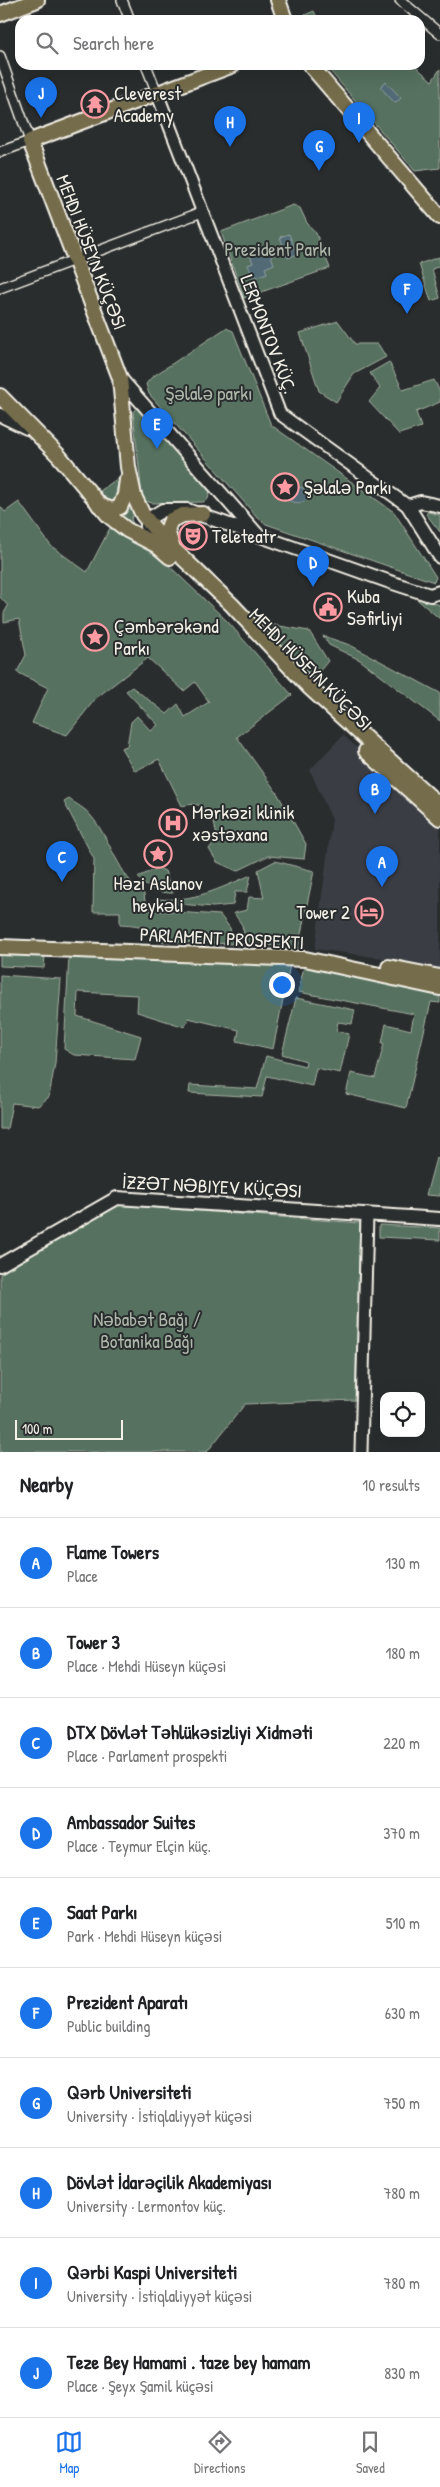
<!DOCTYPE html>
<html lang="en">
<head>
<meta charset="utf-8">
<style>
  body { margin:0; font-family:"Patrick Hand",sans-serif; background:#f2f2f2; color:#202124 }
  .controls { position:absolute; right:15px; bottom:15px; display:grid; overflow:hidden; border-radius:10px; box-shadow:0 5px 20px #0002 }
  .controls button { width:45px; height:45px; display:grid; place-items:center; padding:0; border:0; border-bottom:1px solid #e0e0e0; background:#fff; color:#202124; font:25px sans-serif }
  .scale { position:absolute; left:15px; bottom:12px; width:108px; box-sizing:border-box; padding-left:5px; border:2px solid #f4f1e8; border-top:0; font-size:14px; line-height:18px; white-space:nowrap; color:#f4f1e8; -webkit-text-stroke:4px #2a2d2e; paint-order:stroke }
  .you { position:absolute; left:281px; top:984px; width:18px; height:18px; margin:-12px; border:4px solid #fff; border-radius:50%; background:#1a73e8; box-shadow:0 0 0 8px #1a73e833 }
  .badge { display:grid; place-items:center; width:32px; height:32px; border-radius:50%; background:#1a73e8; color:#fff; font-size:16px; font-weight:700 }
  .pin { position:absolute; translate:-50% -41px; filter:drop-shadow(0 1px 2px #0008) }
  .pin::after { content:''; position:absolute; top:26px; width:18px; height:15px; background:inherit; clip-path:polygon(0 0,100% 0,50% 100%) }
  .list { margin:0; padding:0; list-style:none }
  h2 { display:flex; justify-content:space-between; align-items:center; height:65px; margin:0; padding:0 20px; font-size:21px }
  h2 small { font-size:16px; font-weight:400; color:#757577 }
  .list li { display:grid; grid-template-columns:32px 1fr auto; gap:15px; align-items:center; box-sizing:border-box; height:90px; padding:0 20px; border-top:1px solid #e0e0e0 }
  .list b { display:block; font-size:19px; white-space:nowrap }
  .list p { margin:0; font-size:16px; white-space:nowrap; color:#757577 }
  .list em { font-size:16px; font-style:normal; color:#757577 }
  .icon { flex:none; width:28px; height:28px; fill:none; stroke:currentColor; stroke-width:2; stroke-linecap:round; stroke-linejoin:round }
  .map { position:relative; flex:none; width:440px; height:1452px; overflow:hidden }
  .search { position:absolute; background:#fff; box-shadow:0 5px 20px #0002; left:15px; right:15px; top:15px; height:55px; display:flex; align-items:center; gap:12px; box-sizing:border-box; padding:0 18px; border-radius:15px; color:#757577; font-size:19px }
  .sheet { height:965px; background:#fff }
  nav { display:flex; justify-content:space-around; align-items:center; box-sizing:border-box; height:70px; border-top:1px solid #e0e0e0; background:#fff; font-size:14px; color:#757577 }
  nav a { display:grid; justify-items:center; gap:2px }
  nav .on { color:#1a73e8 }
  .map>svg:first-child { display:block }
</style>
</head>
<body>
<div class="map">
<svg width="440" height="1452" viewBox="0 0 440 1452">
  <rect width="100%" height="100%" fill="#2a2d2e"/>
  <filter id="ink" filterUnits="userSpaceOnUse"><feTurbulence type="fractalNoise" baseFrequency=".02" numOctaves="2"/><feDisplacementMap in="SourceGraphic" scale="10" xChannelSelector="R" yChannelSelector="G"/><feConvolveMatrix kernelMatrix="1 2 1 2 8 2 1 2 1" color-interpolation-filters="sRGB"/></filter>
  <g filter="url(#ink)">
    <polygon fill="#3b3e44" points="343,735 440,824 440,968 413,962 315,949 332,820 310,770"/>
    <g fill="#57715f" stroke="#a6b1a4">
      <polygon points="314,11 318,20 301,20 300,17"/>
      <polygon points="325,65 350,65 353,68 358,65 414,65 432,81 440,69 440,168 415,171"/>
      <polygon points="293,205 300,208 307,223 316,233 330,268 244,298 221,232"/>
      <polygon points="439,257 440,266 432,269 440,298 431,301 419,264"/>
      <polygon points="338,321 355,344 378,344 386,357 354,374 336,402 319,391 300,333"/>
      <polygon points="226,328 233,331 271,425 394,512 436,577 434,582 266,524 258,518 149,394 146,384 152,377"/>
      <polygon points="389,362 403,390 434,380 440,392 440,402 416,412 421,427 399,434 369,402 380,388 370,373"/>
      <polygon points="137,407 142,408 210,491 208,499 203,502 152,503 145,501 142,495 133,412"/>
      <polygon points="118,478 115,502 109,504 100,491"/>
      <path d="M 19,502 L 51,546 L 87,572 L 110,528 L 162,559 L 228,622 L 292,695 L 237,737 L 277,793 L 306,844 L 304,859 L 268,856 L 237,871 L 217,862 L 209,849 L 217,838 C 214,816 208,799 182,806 L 159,759 L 135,771 L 121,748 L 127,746 L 131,722 L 137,716 L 151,731 L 158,725 L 126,691 L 132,687 L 167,714 L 178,704 L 185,717 L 209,702 L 195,682 L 184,691 L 148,658 L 96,698 L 67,735 L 32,723 L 48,688 L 17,672 L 26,655 L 19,619 L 4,622 L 4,613 L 8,606 L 0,597 L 0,506 L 5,512 Z"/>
      <polygon points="125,507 131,507 134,514 131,519 136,531 117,513"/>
      <polygon points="428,512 440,515 440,532 426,514"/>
      <polygon points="412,595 440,605 440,619"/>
      <polygon points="262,623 309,631 328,661 312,680 259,628"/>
      <polygon points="323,636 350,645 440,693 440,721 360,660 329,645"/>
      <path d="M 69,799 C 76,804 86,809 91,816 C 111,839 118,876 144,894 L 146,910 L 220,915 L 230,928 L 233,944 L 157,941 C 151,925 135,925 120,924 L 120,912 L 93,912 L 94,859 L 64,802 Z"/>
      <polygon points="275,861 314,871 298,948 246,943 242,925 234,913 247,910 249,897 264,898 258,870"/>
      <path d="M 158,868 L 165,871 L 173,893 C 158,893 146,889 138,877 Z"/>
      <path d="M 251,875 L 247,892 L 235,892 L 233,905 L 213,907 L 158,902 L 158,899 C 193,902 219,889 251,875 Z"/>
      <polygon points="0,953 45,956 44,968 0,966"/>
      <polygon points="69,956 290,965 273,1049 237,1041 239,1030 188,1018 185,1027 137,1012 138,995 78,992 77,1016 141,1036 135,1059 74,1055 64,1049"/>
      <polygon points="304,967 440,995 440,1003 431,1002 406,1108 346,1094 351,1073 375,1078 384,1044 382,1043 386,1024 411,1030 414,1014 298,992"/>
      <polygon points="0,975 61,979 55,1063 49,1097 38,1106 12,1103 7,1129 0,1129"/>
      <polygon points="296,998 355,1010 352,1024 338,1022 336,1031 349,1034 340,1073 316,1068 312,1086 267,1076 262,1097 189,1093 190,1085 257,1089 266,1056 305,1066 306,1061 282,1054"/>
      <polygon points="436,1158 440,1159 440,1196 426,1195"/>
      <polygon points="117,1205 360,1223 355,1400 245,1404 207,1452 0,1452 0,1274"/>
      <polygon points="379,1225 440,1228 440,1240 379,1237"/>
    </g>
    <g fill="#516a76" stroke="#92a0a4">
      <polygon points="386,82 401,98 395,103 380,87"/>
      <polygon points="289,234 297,254 288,258 285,250 271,256 274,264 265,268 267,273 253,278 248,265 253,263 250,255 283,245 280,237"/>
      <path d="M 279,477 L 284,477 L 292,486 L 303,488 L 310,496 C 301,509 286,501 277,491 Z"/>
    </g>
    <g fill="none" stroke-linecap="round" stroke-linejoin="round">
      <g stroke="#f4f1e8" stroke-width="12">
        <g id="minor">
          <polyline points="122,0 130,20"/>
          <polyline points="400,0 440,34"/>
          <polyline points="0,56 30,141 0,152"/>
          <polyline points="146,65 157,93"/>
          <polyline points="0,288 202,212"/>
        </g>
      </g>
      <g stroke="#f4f1e8" stroke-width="15">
        <g id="tertiary">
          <polyline points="157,93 280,414 408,506"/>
          <polyline points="361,1452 367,1215"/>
        </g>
      </g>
      <g stroke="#f4f1e8" stroke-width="16">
        <g id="secondary">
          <polyline points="120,378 256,533"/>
          <polyline points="0,415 27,428"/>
          <polyline points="440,506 421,502 408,506 440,557"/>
          <polyline points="156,545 146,532 148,519 163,510 187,510 393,583 430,595 440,592"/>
          <polyline points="0,1265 117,1198 440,1219"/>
        </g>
      </g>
      <g stroke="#f4f1e8" stroke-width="18">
        <g id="primary">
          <polyline points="278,0 285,20"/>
          <polyline points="0,14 37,0"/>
          <polyline points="233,65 30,141 120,378 128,467 134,496 143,515 163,539 232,605 309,687 440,806"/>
          <polyline points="310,65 440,217"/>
          <polyline points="0,396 59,456 109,516 127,530 156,545 170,557"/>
          <polyline points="99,505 112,510 120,507 125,495 127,480"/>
          <polyline points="172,546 167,530 171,520 183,515 203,514"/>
          <polyline points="366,751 440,818"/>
          <polyline points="0,947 305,959 440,988"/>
          <polyline points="389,967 440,977"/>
        </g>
      </g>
      <use href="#minor" stroke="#2a2d2e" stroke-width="9"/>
      <use href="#tertiary" stroke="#2a2d2e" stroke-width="11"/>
      <use href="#secondary" stroke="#2a2d2e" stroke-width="12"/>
      <use href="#primary" stroke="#746c4b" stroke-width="14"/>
    </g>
  </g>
  <defs>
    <g id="temple-ring" transform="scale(1.4375)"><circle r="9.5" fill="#2a2d2e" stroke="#ff9aa2" stroke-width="1.5"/><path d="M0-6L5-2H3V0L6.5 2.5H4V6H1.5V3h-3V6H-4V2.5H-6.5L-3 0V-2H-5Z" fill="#ff9aa2"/></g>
    <g id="sight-ring" transform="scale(1.4375)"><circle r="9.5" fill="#2a2d2e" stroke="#ff9aa2" stroke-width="1.5"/><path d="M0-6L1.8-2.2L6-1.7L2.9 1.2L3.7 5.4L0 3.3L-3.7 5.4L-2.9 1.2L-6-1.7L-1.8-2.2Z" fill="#ff9aa2"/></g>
    <g id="theatre-ring" transform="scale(1.4375)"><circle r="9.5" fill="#2a2d2e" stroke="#ff9aa2" stroke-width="1.5"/><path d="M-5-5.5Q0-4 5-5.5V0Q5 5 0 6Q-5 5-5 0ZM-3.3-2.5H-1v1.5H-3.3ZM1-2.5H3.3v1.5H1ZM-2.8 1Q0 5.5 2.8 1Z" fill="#ff9aa2"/></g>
    <g id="civic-ring" transform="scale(1.4375)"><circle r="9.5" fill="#2a2d2e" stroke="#ff9aa2" stroke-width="1.5"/><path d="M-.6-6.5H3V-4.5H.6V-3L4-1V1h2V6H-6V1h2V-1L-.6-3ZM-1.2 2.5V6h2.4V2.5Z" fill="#ff9aa2"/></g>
    <g id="hospital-ring" transform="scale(1.4375)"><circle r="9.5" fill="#2a2d2e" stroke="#ff9aa2" stroke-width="1.5"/><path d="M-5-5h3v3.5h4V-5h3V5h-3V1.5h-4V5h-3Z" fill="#ff9aa2"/></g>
    <g id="hotel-ring" transform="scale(1.4375)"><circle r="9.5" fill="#2a2d2e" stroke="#ff9aa2" stroke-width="1.5"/><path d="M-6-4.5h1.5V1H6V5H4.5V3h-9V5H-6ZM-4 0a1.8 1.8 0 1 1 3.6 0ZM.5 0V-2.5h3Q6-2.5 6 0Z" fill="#ff9aa2"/></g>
  </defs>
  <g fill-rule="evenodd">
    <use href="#temple-ring" x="95" y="104"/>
    <use href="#sight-ring" x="285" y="487"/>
    <use href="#theatre-ring" x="193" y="536"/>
    <use href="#civic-ring" x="328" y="607"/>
    <use href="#sight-ring" x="95" y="637"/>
    <use href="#hospital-ring" x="173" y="823"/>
    <use href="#sight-ring" x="158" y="854"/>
    <use href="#hotel-ring" x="369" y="912"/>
  </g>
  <g text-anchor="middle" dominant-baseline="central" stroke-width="4" stroke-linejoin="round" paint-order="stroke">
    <g font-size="19" fill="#f4f1e8" stroke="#2a2d2e" text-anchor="start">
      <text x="114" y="93">Cleverest<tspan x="114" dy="22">Academy</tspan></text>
      <text x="304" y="487">Şəlalə Parkı</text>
      <text x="212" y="536">Teleteatr</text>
      <text x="347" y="596">Kuba<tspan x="347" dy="22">Səfirliyi</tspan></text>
      <text x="114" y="626">Çəmbərəkənd<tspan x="114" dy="22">Parkı</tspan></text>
      <text x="192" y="812">Mərkəzi klinik<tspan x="192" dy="22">xəstəxana</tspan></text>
      <text x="158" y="883" text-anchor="middle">Həzi Aslanov<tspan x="158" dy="22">heykəli</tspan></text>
      <text x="350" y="912" text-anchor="end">Tower 2</text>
    </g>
    <g font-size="19" fill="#adb7aa" stroke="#2a2d2e">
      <text x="278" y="249">Prezident Parkı</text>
      <text x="209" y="393">Şəlalə parkı</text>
      <text x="147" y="1319">Nəbabət Bağı /<tspan x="147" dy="22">Botanika Bağı</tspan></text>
    </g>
    <g font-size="19" fill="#f4f1e8" stroke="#2a2d2e">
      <text transform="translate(92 252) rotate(69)">MEHDI HÜSEYN KÜÇƏSI</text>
      <text transform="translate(269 334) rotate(69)">LERMONTOV KÜÇ.</text>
      <text transform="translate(311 669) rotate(45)">MEHDI HÜSEYN KÜÇƏSI</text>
      <text transform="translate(222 938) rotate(3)">PARLAMENT PROSPEKTI</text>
      <text transform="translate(212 1186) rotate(3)">İZZƏT NƏBIYEV KÜÇƏSI</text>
    </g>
  </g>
</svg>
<div class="controls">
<button><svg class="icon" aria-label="locate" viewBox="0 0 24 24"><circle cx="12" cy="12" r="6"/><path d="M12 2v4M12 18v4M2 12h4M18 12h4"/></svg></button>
</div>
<div class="scale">100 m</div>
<div class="you"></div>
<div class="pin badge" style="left:382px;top:887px">A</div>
<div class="pin badge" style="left:375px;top:814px">B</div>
<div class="pin badge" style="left:62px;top:882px">C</div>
<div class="pin badge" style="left:313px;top:587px">D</div>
<div class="pin badge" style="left:157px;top:449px">E</div>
<div class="pin badge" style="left:407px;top:314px">F</div>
<div class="pin badge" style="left:319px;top:171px">G</div>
<div class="pin badge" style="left:230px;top:147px">H</div>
<div class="pin badge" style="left:359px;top:143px">I</div>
<div class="pin badge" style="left:41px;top:118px">J</div>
<div class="search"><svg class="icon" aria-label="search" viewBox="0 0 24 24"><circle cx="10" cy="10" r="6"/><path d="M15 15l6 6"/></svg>Search here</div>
</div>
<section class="sheet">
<h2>Nearby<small>10 results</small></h2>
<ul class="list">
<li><span class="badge">A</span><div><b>Flame Towers</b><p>Place</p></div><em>130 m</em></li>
<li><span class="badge">B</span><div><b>Tower 3</b><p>Place · Mehdi Hüseyn küçəsi</p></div><em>180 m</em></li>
<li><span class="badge">C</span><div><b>DTX Dövlət Təhlükəsizliyi Xidməti</b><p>Place · Parlament prospekti</p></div><em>220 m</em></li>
<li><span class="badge">D</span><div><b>Ambassador Suites</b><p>Place · Teymur Elçin küç.</p></div><em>370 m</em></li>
<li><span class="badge">E</span><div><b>Saat Parkı</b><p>Park · Mehdi Hüseyn küçəsi</p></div><em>510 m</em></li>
<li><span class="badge">F</span><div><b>Prezident Aparatı</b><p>Public building</p></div><em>630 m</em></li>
<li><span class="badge">G</span><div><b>Qərb Universiteti</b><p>University · İstiqlaliyyət küçəsi</p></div><em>750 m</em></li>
<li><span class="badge">H</span><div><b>Dövlət İdarəçilik Akademiyası</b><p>University · Lermontov küç.</p></div><em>780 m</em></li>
<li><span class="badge">I</span><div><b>Qərbi Kaspi Universiteti</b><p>University · İstiqlaliyyət küçəsi</p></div><em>780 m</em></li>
<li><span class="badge">J</span><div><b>Teze Bey Hamami . taze bey hamam</b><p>Place · Şeyx Şamil küçəsi</p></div><em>830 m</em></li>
</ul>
</section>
<nav>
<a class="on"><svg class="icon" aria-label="map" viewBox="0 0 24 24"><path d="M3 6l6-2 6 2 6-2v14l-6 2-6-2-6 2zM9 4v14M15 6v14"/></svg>Map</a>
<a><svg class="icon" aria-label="directions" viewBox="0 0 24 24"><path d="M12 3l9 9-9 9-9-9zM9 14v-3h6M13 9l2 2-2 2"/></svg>Directions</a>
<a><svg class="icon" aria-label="saved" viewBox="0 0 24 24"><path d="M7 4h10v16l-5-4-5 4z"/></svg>Saved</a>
</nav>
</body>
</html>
